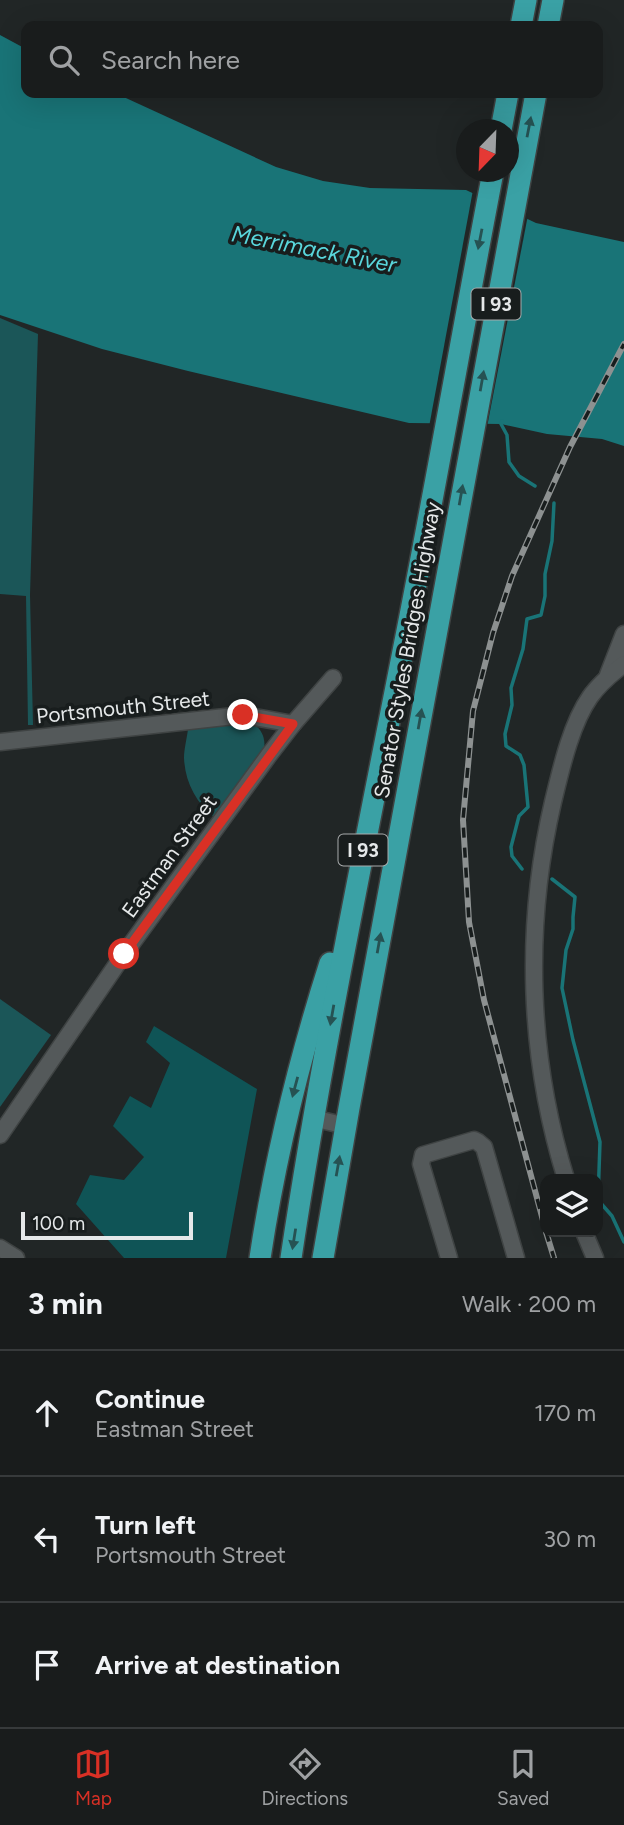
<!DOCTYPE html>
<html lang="en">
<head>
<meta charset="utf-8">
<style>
  body { margin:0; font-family:Figtree,sans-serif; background:#262929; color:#f1f3f6 }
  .controls { position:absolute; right:21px; bottom:21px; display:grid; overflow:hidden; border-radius:14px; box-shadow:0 7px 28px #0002 }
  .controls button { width:63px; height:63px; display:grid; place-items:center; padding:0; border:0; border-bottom:2px solid #373a3b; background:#191c1c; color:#f1f3f6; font:35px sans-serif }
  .compass { position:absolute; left:456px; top:119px; width:63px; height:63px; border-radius:50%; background:#191c1c; box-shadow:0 7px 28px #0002; rotate:203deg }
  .scale { position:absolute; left:21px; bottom:18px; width:172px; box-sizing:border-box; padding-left:7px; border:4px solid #e5e8e9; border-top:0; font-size:19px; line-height:24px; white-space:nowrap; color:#e5e8e9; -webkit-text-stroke:5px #181d1d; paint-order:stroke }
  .stop { position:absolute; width:21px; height:21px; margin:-16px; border:5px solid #d93025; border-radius:50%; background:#fff }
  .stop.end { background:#d93025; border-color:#fff; box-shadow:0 2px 7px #0008 }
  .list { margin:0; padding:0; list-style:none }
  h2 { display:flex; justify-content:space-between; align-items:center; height:91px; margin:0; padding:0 28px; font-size:30px }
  h2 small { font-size:23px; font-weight:400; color:#9fa1a3 }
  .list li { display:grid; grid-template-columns:46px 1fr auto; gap:21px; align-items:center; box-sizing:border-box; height:126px; padding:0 28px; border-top:2px solid #373a3b }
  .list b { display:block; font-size:26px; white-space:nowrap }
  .list p { margin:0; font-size:23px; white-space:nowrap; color:#9fa1a3 }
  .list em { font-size:23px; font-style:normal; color:#9fa1a3 }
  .icon { flex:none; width:38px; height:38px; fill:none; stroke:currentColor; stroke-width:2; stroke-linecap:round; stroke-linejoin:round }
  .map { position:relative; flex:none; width:624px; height:1258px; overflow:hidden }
  .search { position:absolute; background:#191c1c; box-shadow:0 7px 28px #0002; left:21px; right:21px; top:21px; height:77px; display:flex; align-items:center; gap:18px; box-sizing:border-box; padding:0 24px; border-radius:14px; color:#9fa1a3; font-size:26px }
  .sheet { height:469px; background:#191c1c }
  nav { display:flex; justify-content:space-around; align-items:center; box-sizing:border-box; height:98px; border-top:2px solid #373a3b; background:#191c1c; font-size:19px; color:#9fa1a3 }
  nav a { display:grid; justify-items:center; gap:4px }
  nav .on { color:#d93025 }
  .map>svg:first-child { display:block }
</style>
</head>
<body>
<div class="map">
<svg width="624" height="1258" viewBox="0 0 624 1258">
  <rect width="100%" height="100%" fill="#212626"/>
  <g fill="#1b5658">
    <polygon points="0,318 38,334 30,595 33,725 28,725 26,596 0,594"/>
    <path d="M 241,724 C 244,724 248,723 252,724 C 261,727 266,739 264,748 C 259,764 226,802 215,818 C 196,803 185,782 184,758 C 184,749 187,738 188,729 L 211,725 Z"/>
    <polygon points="0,999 51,1035 0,1107"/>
  </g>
  <polygon fill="#0f5456" points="154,1026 257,1089 226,1258 124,1258 76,1204 90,1175 124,1180 144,1157 113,1126 130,1096 151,1108 170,1063 146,1042"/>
  <polygon fill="#197477" points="0,35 26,49 26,93 115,93 276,167 323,181 370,188 466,190 536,223 624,242 624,446 602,439 547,434 501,424 409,423 188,371 102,349 0,315"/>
  <polygon fill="#212626" points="473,190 528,215 487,427 429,427"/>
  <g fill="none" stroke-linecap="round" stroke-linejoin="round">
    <g stroke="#197477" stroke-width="3.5">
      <polyline points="502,421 501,424 507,435 509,462 519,476 535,486"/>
      <polyline points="522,869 512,856 511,847 519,816 528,807 524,765 520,755 506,746 505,734 512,705 511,688 523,649 527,619 541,615 545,596 545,574 552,541 554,503"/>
      <polyline points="552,879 575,897 573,917 573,929 566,950 562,988 573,1040 600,1142 598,1200 612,1216 624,1242"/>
    </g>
    <g stroke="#3f4343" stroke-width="19">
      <g id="minor">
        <polyline points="608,675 624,634"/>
        <polyline points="0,742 243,715 293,724"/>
        <polyline points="313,1118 346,1126"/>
        <polyline points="0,1135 124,954 269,755 293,724 333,678"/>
        <path d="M 566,1179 C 528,1057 524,926 553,802 C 561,769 571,724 590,697 C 599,684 611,674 624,664"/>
        <polyline points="584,1232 595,1258"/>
        <polyline points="0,1248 16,1258"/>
        <polyline points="449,1258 421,1164 423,1155 474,1140 478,1142 484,1147 516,1258"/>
      </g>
    </g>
    <g stroke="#3f4343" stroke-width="24">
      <g id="highway">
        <polyline points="521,26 526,0"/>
        <polyline points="548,26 553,0"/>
        <polyline points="501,130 508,93"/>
        <path d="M 260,1258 C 275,1158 299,1060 330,963"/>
        <path d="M 291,1258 C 322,1051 365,846 405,641 C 436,485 463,328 493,172"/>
        <polyline points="323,1258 349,1108 536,93"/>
      </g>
    </g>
    <use href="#minor" stroke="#54595a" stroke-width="16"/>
    <use href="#highway" stroke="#3aa1a5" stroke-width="21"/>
    <g stroke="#8d9191" stroke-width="6">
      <g id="rail">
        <polyline points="545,1228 484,1000 469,922 463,820 473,711 493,633 512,576 570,447 624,344"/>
        <polyline points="546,1232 554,1258"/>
      </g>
    </g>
    <use href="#rail" stroke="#181d1d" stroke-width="3.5" stroke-dasharray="10" stroke-linecap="butt"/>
  </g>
  <defs><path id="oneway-solid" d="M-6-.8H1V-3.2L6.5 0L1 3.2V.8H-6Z" transform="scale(1.75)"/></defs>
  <g fill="#265253">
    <use href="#oneway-solid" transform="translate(529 127) rotate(-79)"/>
    <use href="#oneway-solid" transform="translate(480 239) rotate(101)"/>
    <use href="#oneway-solid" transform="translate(482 381) rotate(-80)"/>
    <use href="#oneway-solid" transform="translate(461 495) rotate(-80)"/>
    <use href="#oneway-solid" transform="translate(420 719) rotate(-80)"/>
    <use href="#oneway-solid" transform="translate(379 943) rotate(-80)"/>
    <use href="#oneway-solid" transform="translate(332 1015) rotate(100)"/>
    <use href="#oneway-solid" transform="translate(295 1087) rotate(105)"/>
    <use href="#oneway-solid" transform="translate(338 1166) rotate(-80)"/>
    <use href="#oneway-solid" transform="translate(294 1239) rotate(99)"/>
  </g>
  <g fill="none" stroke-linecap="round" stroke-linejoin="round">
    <polyline stroke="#d93025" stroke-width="9" points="124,954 293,724 243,715"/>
  </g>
  <g text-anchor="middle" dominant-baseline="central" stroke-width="7" stroke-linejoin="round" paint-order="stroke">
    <g fill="#181d1d" stroke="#a8abac" stroke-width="2">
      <rect x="471.5" y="288.5" width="49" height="31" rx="5"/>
      <rect x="338.5" y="834.5" width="49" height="31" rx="5"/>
    </g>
    <g font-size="19" font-weight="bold" fill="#e5e8e9">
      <text x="496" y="304">I 93</text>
      <text x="363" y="850">I 93</text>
    </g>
    <g font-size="21" fill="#e5e8e9" stroke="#181d1d">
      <text transform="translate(407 650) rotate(-80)">Senator Styles Bridges Highway</text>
      <text transform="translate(123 707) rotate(-6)">Portsmouth Street</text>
      <text transform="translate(169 856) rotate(-54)">Eastman Street</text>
    </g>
    <g font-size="23" font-style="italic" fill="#59d6db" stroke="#181d1d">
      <text transform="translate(314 249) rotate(11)">Merrimack River</text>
    </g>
  </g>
</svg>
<div class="controls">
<button><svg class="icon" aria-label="layers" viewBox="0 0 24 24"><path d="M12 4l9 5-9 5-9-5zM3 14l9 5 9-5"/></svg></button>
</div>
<svg class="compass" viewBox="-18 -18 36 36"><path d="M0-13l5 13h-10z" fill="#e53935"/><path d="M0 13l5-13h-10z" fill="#9fa1a3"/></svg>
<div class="scale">100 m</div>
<div class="stop" style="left:124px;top:954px"></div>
<div class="stop end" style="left:243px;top:715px"></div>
<div class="search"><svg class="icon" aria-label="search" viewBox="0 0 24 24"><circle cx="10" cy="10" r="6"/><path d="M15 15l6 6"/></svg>Search here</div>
</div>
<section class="sheet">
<h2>3 min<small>Walk · 200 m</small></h2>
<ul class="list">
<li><svg class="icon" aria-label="ahead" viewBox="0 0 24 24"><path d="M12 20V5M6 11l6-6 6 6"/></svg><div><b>Continue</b><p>Eastman Street</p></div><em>170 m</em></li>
<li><svg class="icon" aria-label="left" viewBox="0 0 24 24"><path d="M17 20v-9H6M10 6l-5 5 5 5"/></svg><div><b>Turn left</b><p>Portsmouth Street</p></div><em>30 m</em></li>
<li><svg class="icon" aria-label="arrive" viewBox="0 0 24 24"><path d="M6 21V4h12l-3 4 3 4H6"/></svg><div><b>Arrive at destination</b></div></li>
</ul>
</section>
<nav>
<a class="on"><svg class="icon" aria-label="map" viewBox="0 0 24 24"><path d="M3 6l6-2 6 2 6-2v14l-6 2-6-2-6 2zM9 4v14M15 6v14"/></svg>Map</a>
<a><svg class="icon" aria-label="directions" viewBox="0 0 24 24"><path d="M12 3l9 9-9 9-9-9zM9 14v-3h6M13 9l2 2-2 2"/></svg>Directions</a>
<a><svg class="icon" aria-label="saved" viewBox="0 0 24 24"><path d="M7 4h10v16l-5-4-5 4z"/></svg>Saved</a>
</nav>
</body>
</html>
